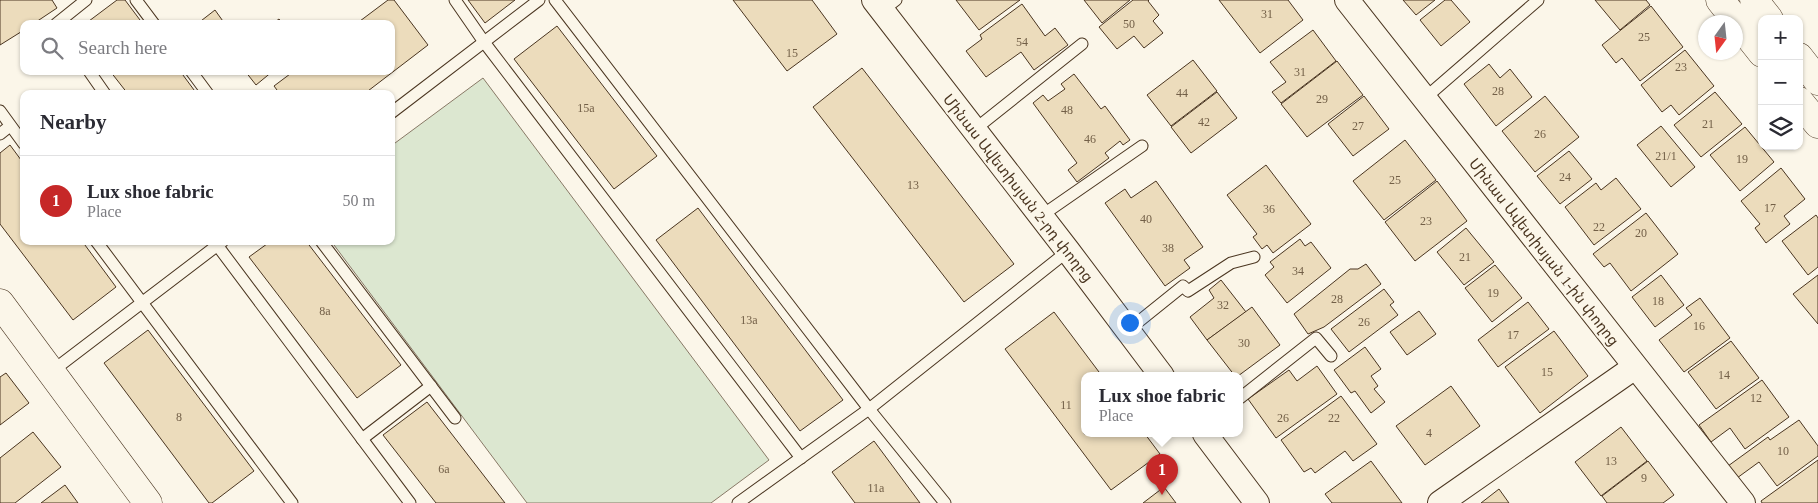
<!DOCTYPE html>
<html lang="en">
<head>
<meta charset="utf-8">
<style>
  body { margin:0; font-family:"Times New Roman","Noto Sans Armenian",serif; background:#f2f2f3; color:#2b2b33 }
  .controls { position:absolute; right:15px; top:15px; display:grid; overflow:hidden; border-radius:10px; box-shadow:0 1px 4px #0004 }
  .controls button { width:45px; height:45px; display:grid; place-items:center; padding:0; border:0; border-bottom:1px solid #e1e1e2; background:#fff; color:#2b2b33; font:25px sans-serif }
  .compass { position:absolute; left:1698px; top:15px; width:45px; height:45px; border-radius:50%; background:#fff; box-shadow:0 1px 4px #0004; rotate:195deg }
  .you { position:absolute; left:1129px; top:322px; width:18px; height:18px; margin:-12px; border:4px solid #fff; border-radius:50%; background:#1a73e8; box-shadow:0 0 0 8px #1a73e833 }
  .badge { display:grid; place-items:center; width:32px; height:32px; border-radius:50%; background:#c62828; color:#fff; font-size:16px; font-weight:700 }
  .pin { position:absolute; translate:-50% -41px; filter:drop-shadow(0 1px 2px #0008) }
  .pin::after { content:''; position:absolute; top:26px; width:18px; height:15px; background:inherit; clip-path:polygon(0 0,100% 0,50% 100%) }
  .popup { position:absolute; left:1081px; top:372px; width:162px; height:65px; box-sizing:border-box; display:grid; place-content:center; border-radius:10px; background:#fff; filter:drop-shadow(0 1px 4px #0005); font-size:16px; white-space:nowrap; color:#7c7c81 }
  .popup b { font-size:19px; color:#2b2b33 }
  .popup::after { content:''; position:absolute; left:50%; top:100%; margin-left:-10px; border:10px solid transparent; border-top-color:#fff }
  .list { margin:0; padding:0; list-style:none }
  h2 { display:flex; justify-content:space-between; align-items:center; height:65px; margin:0; padding:0 20px; font-size:21px }
  h2 small { font-size:16px; font-weight:400; color:#7c7c81 }
  .list li { display:grid; grid-template-columns:32px 1fr auto; gap:15px; align-items:center; box-sizing:border-box; height:90px; padding:0 20px; border-top:1px solid #e1e1e2 }
  .list b { display:block; font-size:19px; white-space:nowrap }
  .list p { margin:0; font-size:16px; white-space:nowrap; color:#7c7c81 }
  .list em { font-size:16px; font-style:normal; color:#7c7c81 }
  .icon { flex:none; width:28px; height:28px; fill:none; stroke:currentColor; stroke-width:2; stroke-linecap:round; stroke-linejoin:round }
  .map { position:relative; flex:none; width:1818px; height:503px; overflow:hidden }
  .search { position:absolute; background:#fff; box-shadow:0 1px 4px #0004; left:20px; top:20px; width:375px; height:55px; display:flex; align-items:center; gap:12px; box-sizing:border-box; padding:0 18px; border-radius:10px; color:#7c7c81; font-size:19px }
  .panel { position:absolute; background:#fff; box-shadow:0 1px 4px #0004; left:20px; top:90px; width:375px; height:155px; border-radius:10px }
  .map>svg:first-child { display:block }
</style>
</head>
<body>
<div class="map">
<svg width="1818" height="503" viewBox="0 0 1818 503">
  <rect width="100%" height="100%" fill="#fbf6e9"/>
  <polygon fill="#dce7d0" stroke="#887966" points="483,78 769,460 711,503 527,503 331,241 391,241 391,146"/>
  <g fill="#ecdcbc" stroke="#4a3520">
    <polygon points="0,0 52,0 57,8 33,24 24,24 24,30 0,45"/>
    <polygon points="117,0 125,0 143,24 85,24"/>
    <polygon points="388,0 394,0 428,45 364,94 280,94 274,86 294,71 391,71 391,24 356,24"/>
    <polygon points="468,0 515,0 485,23"/>
    <polygon points="733,0 812,0 837,34 787,71"/>
    <polygon points="956,0 1020,0 979,30"/>
    <polygon points="1084,0 1130,0 1102,23"/>
    <polygon points="1133,0 1149,0 1148,1 1159,15 1153,21 1163,33 1144,48 1134,36 1117,49 1099,27"/>
    <polygon points="1219,0 1288,0 1303,20 1260,53"/>
    <polygon points="1403,0 1435,0 1416,15"/>
    <polygon points="1445,0 1451,0 1470,22 1441,46 1420,20"/>
    <polygon points="1595,0 1646,0 1650,5 1620,30"/>
    <polygon points="1022,4 1045,36 1055,28 1068,45 1034,70 1021,52 986,77 966,51 982,39 980,35"/>
    <polygon points="1651,6 1683,47 1640,81 1622,58 1616,63 1602,45"/>
    <polygon points="215,10 225,24 197,24"/>
    <polygon points="279,19 283,24 272,24"/>
    <polygon points="557,26 657,156 614,189 514,59"/>
    <polygon points="1313,30 1336,61 1281,103 1272,92 1286,82 1270,62"/>
    <polygon points="1685,50 1714,86 1679,115 1671,105 1662,112 1641,85"/>
    <polygon points="1193,60 1217,91 1171,126 1147,95"/>
    <polygon points="1337,61 1363,95 1307,137 1281,104"/>
    <polygon points="1489,64 1500,78 1510,69 1532,97 1496,126 1464,84"/>
    <polygon points="862,68 1014,264 964,302 813,107"/>
    <polygon points="110,71 180,71 197,94 128,94"/>
    <polygon points="245,71 273,71 256,85"/>
    <polygon points="1074,74 1101,109 1105,106 1130,140 1123,145 1120,141 1105,153 1109,158 1077,182 1068,170 1077,163 1033,103 1043,95 1048,101 1065,89 1061,84"/>
    <polygon points="1217,92 1237,118 1191,153 1171,127"/>
    <polygon points="1715,92 1742,124 1701,157 1674,125"/>
    <polygon points="1364,96 1389,129 1353,156 1328,124"/>
    <polygon points="1545,96 1579,137 1535,172 1502,131"/>
    <polygon points="1661,126 1695,167 1671,187 1637,145"/>
    <polygon points="1745,127 1774,162 1740,191 1710,155"/>
    <polygon points="1405,140 1436,180 1384,220 1353,181"/>
    <polygon points="10,145 24,164 24,241 82,241 116,287 73,320 0,224 0,153"/>
    <polygon points="1569,151 1592,179 1560,204 1537,176"/>
    <polygon points="1266,165 1311,224 1273,253 1267,245 1262,249 1253,237 1257,234 1227,195"/>
    <polygon points="1781,168 1805,199 1784,216 1790,224 1766,243 1755,228 1760,224 1741,201"/>
    <polygon points="1616,178 1641,209 1594,245 1565,207 1596,183 1601,190"/>
    <polygon points="1156,181 1203,247 1184,260 1190,268 1165,286 1105,203 1125,189 1131,198"/>
    <polygon points="1437,181 1467,221 1415,261 1385,222"/>
    <polygon points="698,208 843,400 800,431 656,240"/>
    <polygon points="1646,213 1678,254 1631,291 1610,263 1604,267 1593,254"/>
    <polygon points="1816,215 1818,218 1818,267 1808,275 1782,241"/>
    <polygon points="1466,228 1494,262 1464,285 1437,252"/>
    <polygon points="1300,239 1305,246 1311,242 1331,268 1287,303 1265,275 1274,267 1270,262"/>
    <polygon points="271,241 306,241 401,365 357,398 249,257"/>
    <polygon points="1366,264 1381,284 1324,327 1308,334 1294,314 1350,269 1358,269"/>
    <polygon points="1495,265 1522,298 1492,322 1465,288"/>
    <polygon points="1661,275 1684,305 1655,327 1632,297"/>
    <polygon points="1818,275 1818,324 1793,294"/>
    <polygon points="1221,280 1246,312 1207,340 1190,317 1214,298 1209,290"/>
    <polygon points="1384,289 1394,302 1390,305 1398,315 1349,352 1331,329"/>
    <polygon points="1700,298 1730,338 1684,372 1659,340 1692,315 1686,308"/>
    <polygon points="1528,302 1549,329 1498,367 1478,340"/>
    <polygon points="1252,307 1280,345 1238,376 1235,376 1207,340"/>
    <polygon points="1419,311 1436,334 1407,355 1390,332"/>
    <polygon points="1054,312 1102,376 1084,376 1084,434 1145,434 1160,454 1111,490 1005,349"/>
    <polygon points="148,330 254,471 212,503 209,503 104,363"/>
    <polygon points="1554,331 1588,376 1540,413 1505,367"/>
    <polygon points="1731,341 1759,378 1716,409 1688,372"/>
    <polygon points="1365,347 1381,369 1371,376 1378,386 1374,389 1385,402 1371,413 1355,391 1351,393 1334,370"/>
    <polygon points="1317,366 1337,394 1276,438 1248,399 1289,370 1297,381"/>
    <polygon points="6,373 29,403 0,425 0,377"/>
    <polygon points="1762,380 1789,417 1745,449 1730,428 1711,442 1699,425"/>
    <polygon points="1451,386 1480,426 1425,465 1396,426"/>
    <polygon points="1341,396 1377,444 1353,461 1345,451 1315,473 1311,468 1304,472 1281,440"/>
    <polygon points="427,402 505,503 436,503 383,435"/>
    <polygon points="1799,420 1818,446 1818,456 1777,486 1759,462 1737,478 1728,466 1768,437 1770,440"/>
    <polygon points="1621,427 1647,461 1601,496 1575,462"/>
    <polygon points="33,432 61,467 15,503 0,503 0,458"/>
    <polygon points="874,441 920,503 855,503 832,472"/>
    <polygon points="1818,460 1818,503 1762,503 1761,501"/>
    <polygon points="1371,461 1402,503 1332,503 1325,494"/>
    <polygon points="1648,461 1674,495 1663,503 1607,503 1602,496"/>
    <polygon points="65,485 78,503 41,503"/>
    <polygon points="1164,487 1176,503 1143,503"/>
    <polygon points="1499,489 1509,503 1481,503"/>
  </g>
  <g fill="none" stroke-linecap="round" stroke-linejoin="round">
    <g stroke="#4a3520" stroke-width="13">
      <g id="service">
        <polyline points="136,0 154,24"/>
        <polyline points="455,0 484,42 801,458"/>
        <polyline points="555,0 869,409 945,503"/>
        <polyline points="882,11 896,0"/>
        <polyline points="56,24 86,0"/>
        <polyline points="89,71 105,94"/>
        <polyline points="191,71 208,94"/>
        <polyline points="1424,99 1538,0"/>
        <polyline points="0,111 24,144"/>
        <polyline points="391,113 539,0"/>
        <polyline points="974,130 1082,44"/>
        <polyline points="0,134 10,126"/>
        <polyline points="1041,216 1142,146"/>
        <polyline points="96,241 292,503"/>
        <polyline points="214,241 410,503"/>
        <polyline points="321,241 455,418"/>
        <polyline points="1127,331 1183,286 1188,291 1231,263 1254,257"/>
        <polyline points="51,372 223,241"/>
        <polyline points="1240,398 1316,338 1331,356"/>
        <polyline points="362,439 431,386"/>
        <polyline points="738,503 869,409 1068,251"/>
      </g>
    </g>
    <g stroke="#4a3520" stroke-width="26">
      <g id="minor">
        <polyline points="874,0 1068,251 1162,376"/>
        <polyline points="1347,0 1743,503"/>
        <polyline points="1205,434 1257,503"/>
        <polyline points="1440,503 1635,367"/>
      </g>
    </g>
    <g stroke="#4a3520" stroke-width="29">
      <g id="tertiary">
        <polyline points="1720,0 1762,53"/>
        <polyline points="1754,0 1769,19"/>
        <polyline points="1799,57 1818,81"/>
        <polyline points="1799,101 1818,124"/>
        <polyline points="0,303 148,503"/>
      </g>
    </g>
    <use href="#service" stroke="#fbf6e9" stroke-width="11"/>
    <use href="#minor" stroke="#fbf6e9" stroke-width="24"/>
    <use href="#tertiary" stroke="#fbf6e9" stroke-width="28"/>
  </g>
  <g text-anchor="middle" dominant-baseline="central" stroke-width="4" stroke-linejoin="round" paint-order="stroke">
    <g font-size="12" fill="#725f47">
      <text x="1267" y="14">31</text>
      <text x="1129" y="24">50</text>
      <text x="1644" y="37">25</text>
      <text x="1022" y="42">54</text>
      <text x="792" y="53">15</text>
      <text x="1681" y="67">23</text>
      <text x="1300" y="72">31</text>
      <text x="1498" y="91">28</text>
      <text x="1182" y="93">44</text>
      <text x="1322" y="99">29</text>
      <text x="586" y="108">15a</text>
      <text x="1067" y="110">48</text>
      <text x="1204" y="122">42</text>
      <text x="1708" y="124">21</text>
      <text x="1358" y="126">27</text>
      <text x="1540" y="134">26</text>
      <text x="1090" y="139">46</text>
      <text x="1666" y="156">21/1</text>
      <text x="1742" y="159">19</text>
      <text x="1565" y="177">24</text>
      <text x="1395" y="180">25</text>
      <text x="913" y="185">13</text>
      <text x="1770" y="208">17</text>
      <text x="1269" y="209">36</text>
      <text x="1146" y="219">40</text>
      <text x="1426" y="221">23</text>
      <text x="1599" y="227">22</text>
      <text x="1641" y="233">20</text>
      <text x="1168" y="248">38</text>
      <text x="1465" y="257">21</text>
      <text x="1298" y="271">34</text>
      <text x="1493" y="293">19</text>
      <text x="1337" y="299">28</text>
      <text x="1658" y="301">18</text>
      <text x="1223" y="305">32</text>
      <text x="325" y="311">8a</text>
      <text x="749" y="320">13a</text>
      <text x="1364" y="322">26</text>
      <text x="1699" y="326">16</text>
      <text x="1513" y="335">17</text>
      <text x="1244" y="343">30</text>
      <text x="1547" y="372">15</text>
      <text x="1724" y="375">14</text>
      <text x="1756" y="398">12</text>
      <text x="1066" y="405">11</text>
      <text x="179" y="417">8</text>
      <text x="1283" y="418">26</text>
      <text x="1334" y="418">22</text>
      <text x="1429" y="433">4</text>
      <text x="1783" y="451">10</text>
      <text x="1611" y="461">13</text>
      <text x="444" y="469">6a</text>
      <text x="1644" y="478">9</text>
      <text x="876" y="488">11a</text>
    </g>
    <g font-size="15" fill="#4a3520" stroke="#fbf6e9">
      <text transform="translate(1018 188) rotate(52)">Մինաս Ավետիսյան 2-րդ փողոց</text>
      <text transform="translate(1544 252) rotate(52)">Մինաս Ավետիսյան 1-ին փողոց</text>
    </g>
  </g>
</svg>
<div class="controls">
<button>+</button>
<button>−</button>
<button><svg class="icon" aria-label="layers" viewBox="0 0 24 24"><path d="M12 4l9 5-9 5-9-5zM3 14l9 5 9-5"/></svg></button>
</div>
<svg class="compass" viewBox="-18 -18 36 36"><path d="M0-13l5 13h-10z" fill="#e53935"/><path d="M0 13l5-13h-10z" fill="#7c7c81"/></svg>
<div class="you"></div>
<div class="pin badge" style="left:1162px;top:495px">1</div>
<div class="popup"><b>Lux shoe fabric</b>Place</div>
<div class="search"><svg class="icon" aria-label="search" viewBox="0 0 24 24"><circle cx="10" cy="10" r="6"/><path d="M15 15l6 6"/></svg>Search here</div>
<section class="panel">
<h2>Nearby<small></small></h2>
<ul class="list">
<li><span class="badge">1</span><div><b>Lux shoe fabric</b><p>Place</p></div><em>50 m</em></li>
</ul>
</section>
</div>
</body>
</html>
